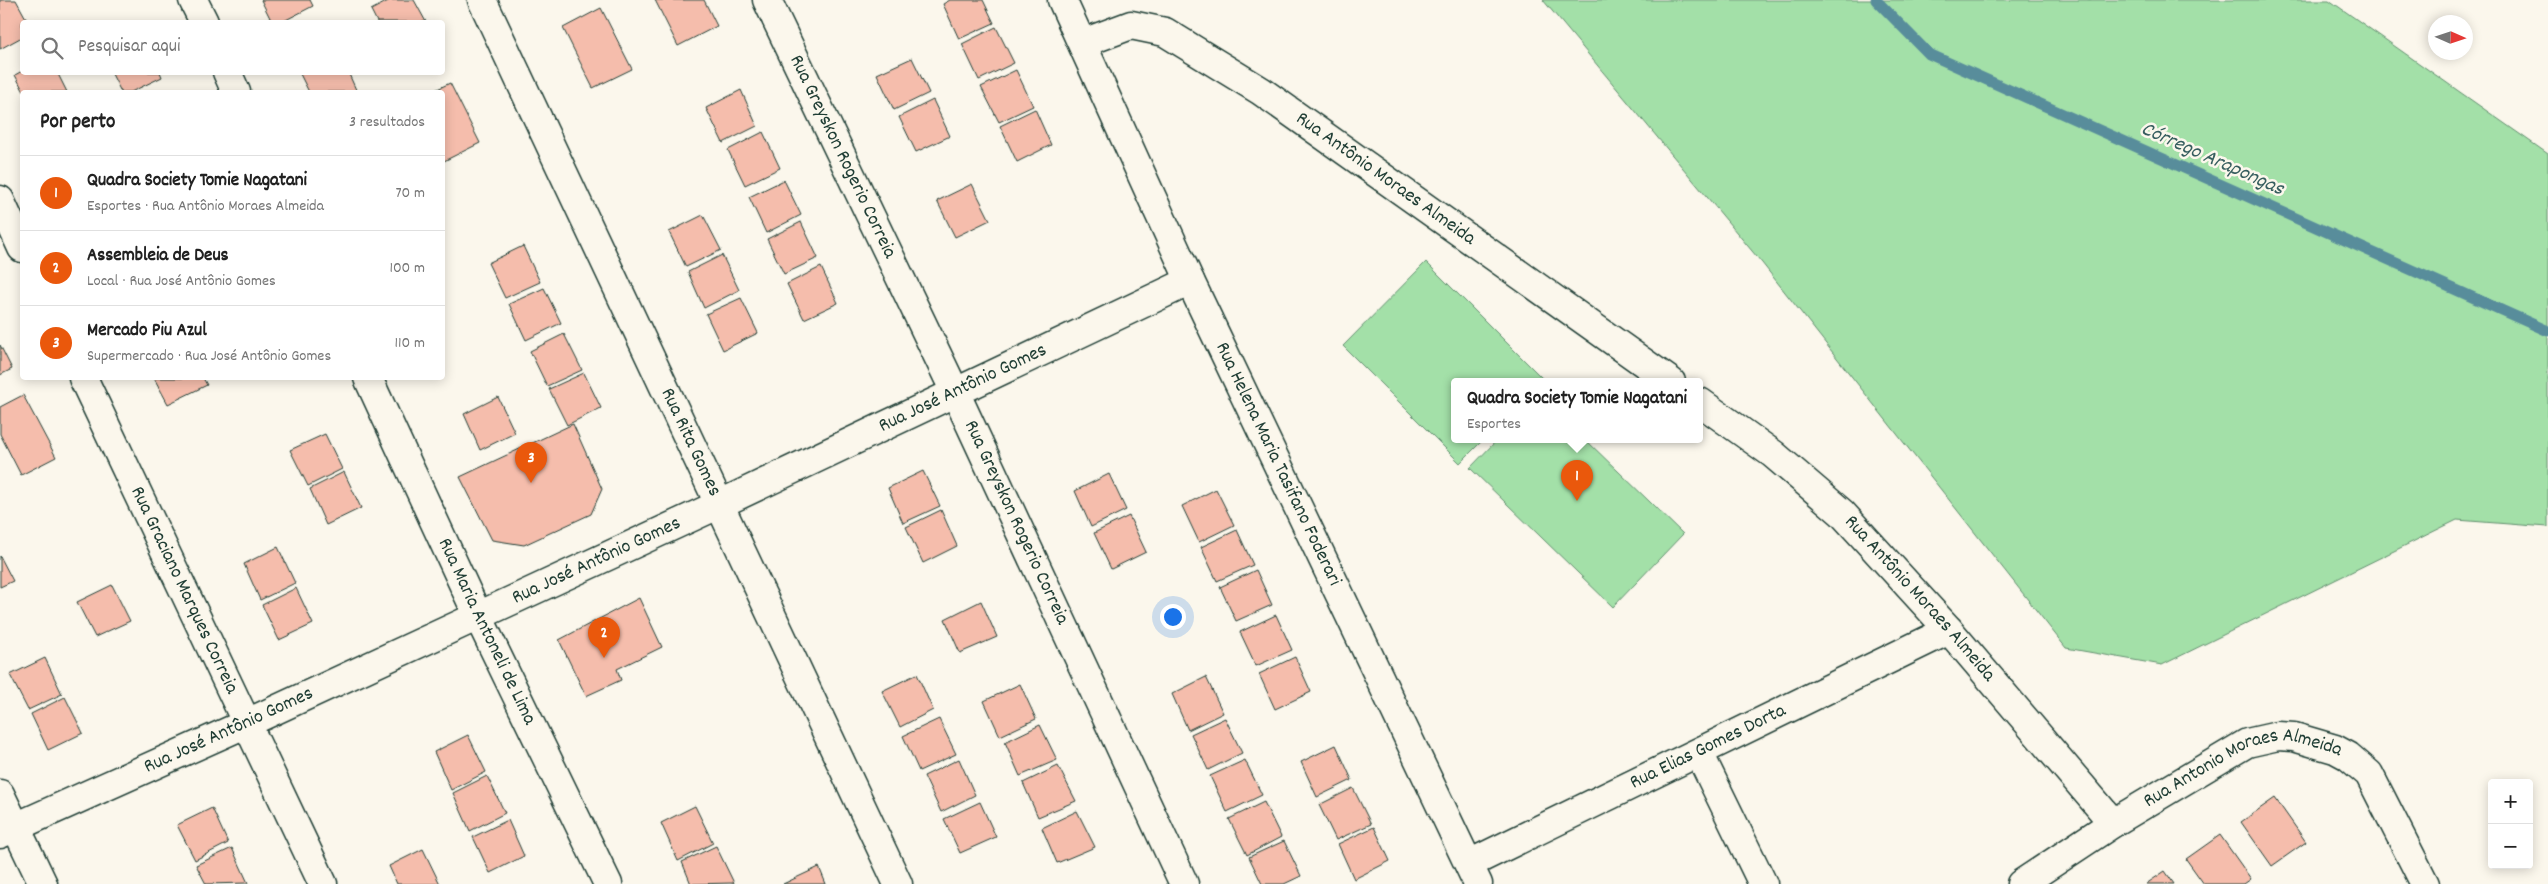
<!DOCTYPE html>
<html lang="pt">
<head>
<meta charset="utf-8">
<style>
  body { margin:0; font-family:Dekko,sans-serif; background:#f6f6f6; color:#222 }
  .controls { position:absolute; right:15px; bottom:15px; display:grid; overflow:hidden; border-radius:5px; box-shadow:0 2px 12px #0003 }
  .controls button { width:45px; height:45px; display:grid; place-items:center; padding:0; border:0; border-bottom:1px solid #e0e0e0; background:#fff; color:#222; font:25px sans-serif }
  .compass { position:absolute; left:2428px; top:15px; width:45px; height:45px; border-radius:50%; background:#fff; box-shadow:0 2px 12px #0003; rotate:93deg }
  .you { position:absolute; left:1172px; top:616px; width:18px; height:18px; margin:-12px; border:4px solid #fff; border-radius:50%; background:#1a73e8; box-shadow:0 0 0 8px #1a73e833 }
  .badge { display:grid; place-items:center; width:32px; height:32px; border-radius:50%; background:#ea580c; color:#fff; font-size:16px; font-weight:700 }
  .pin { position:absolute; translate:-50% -41px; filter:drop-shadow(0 1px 2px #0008) }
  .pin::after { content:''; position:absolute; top:26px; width:18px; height:15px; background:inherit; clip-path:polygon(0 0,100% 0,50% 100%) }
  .popup { position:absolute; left:1451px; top:378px; width:252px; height:65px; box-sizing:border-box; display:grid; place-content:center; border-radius:5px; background:#fff; filter:drop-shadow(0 1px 4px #0005); font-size:16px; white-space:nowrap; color:#767676 }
  .popup b { font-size:19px; color:#222 }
  .popup::after { content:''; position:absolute; left:50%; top:100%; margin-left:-10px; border:10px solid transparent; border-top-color:#fff }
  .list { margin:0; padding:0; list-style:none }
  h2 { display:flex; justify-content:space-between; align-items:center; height:65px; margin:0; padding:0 20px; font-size:21px }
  h2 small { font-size:16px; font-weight:400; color:#767676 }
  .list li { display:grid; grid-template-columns:32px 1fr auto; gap:15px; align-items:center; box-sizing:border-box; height:75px; padding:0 20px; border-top:1px solid #e0e0e0 }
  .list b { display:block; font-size:19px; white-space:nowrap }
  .list p { margin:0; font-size:16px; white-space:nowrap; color:#767676 }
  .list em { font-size:16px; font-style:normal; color:#767676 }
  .icon { flex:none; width:28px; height:28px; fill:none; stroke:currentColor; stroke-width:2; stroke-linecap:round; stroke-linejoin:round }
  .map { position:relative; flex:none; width:2548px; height:884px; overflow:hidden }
  .search { position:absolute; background:#fff; box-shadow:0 2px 12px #0003; left:20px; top:20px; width:425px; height:55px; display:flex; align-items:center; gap:12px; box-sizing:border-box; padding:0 18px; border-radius:5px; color:#767676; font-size:19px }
  .panel { position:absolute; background:#fff; box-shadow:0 2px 12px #0003; left:20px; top:90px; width:425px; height:290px; border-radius:5px }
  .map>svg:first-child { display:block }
</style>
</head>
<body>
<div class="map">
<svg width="2548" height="884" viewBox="0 0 2548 884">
  <rect width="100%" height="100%" fill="#fbf7ec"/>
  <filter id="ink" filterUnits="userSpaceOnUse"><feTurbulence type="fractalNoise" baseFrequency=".02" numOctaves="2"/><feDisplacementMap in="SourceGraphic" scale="10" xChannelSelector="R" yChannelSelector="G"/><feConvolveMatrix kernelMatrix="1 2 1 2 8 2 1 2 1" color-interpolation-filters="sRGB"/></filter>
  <g filter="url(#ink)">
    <g fill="#a3e0a8" stroke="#618e6e">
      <polygon points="1543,0 2329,0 2548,154 2548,527 2457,520 2162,665 2066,648 1762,263"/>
      <polygon points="1426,262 1543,379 1540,382 1454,382 1454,440 1483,440 1460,463 1343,346"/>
      <polygon points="1497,440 1586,440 1683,534 1613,607 1470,468"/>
    </g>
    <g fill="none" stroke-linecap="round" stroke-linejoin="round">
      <polyline stroke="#588d9b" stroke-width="11" points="1876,0 1929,54 2548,331"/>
    </g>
    <g fill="#f5bdac" stroke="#1f3d34">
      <polygon points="0,0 16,0 28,22 22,22 22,37 0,49"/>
      <polygon points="261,0 310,0 313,6 282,22 272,22"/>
      <polygon points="390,0 414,0 426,22 377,22 371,10"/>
      <polygon points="655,0 704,0 717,26 678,46"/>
      <polygon points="950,0 983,0 994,23 959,39 943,4"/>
      <polygon points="601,8 632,69 593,88 563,28"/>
      <polygon points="996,27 1014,63 979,80 962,44"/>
      <polygon points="912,58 929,93 894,110 877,74"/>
      <polygon points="1016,70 1033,106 999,122 981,87"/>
      <polygon points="22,71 57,72 67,92 24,92 15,75"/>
      <polygon points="111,72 160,72 162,77 131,92 121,92"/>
      <polygon points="299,72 348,72 357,92 309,92"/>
      <polygon points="450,83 480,143 442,162 442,92 431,92"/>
      <polygon points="741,90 757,126 723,143 706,108"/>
      <polygon points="933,100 950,136 916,152 899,117"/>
      <polygon points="1035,109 1051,145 1017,162 1000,126"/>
      <polygon points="763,132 780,168 745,185 728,150"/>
      <polygon points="784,180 801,215 766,233 749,197"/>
      <polygon points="972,184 990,220 955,237 937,201"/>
      <polygon points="703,215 721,250 686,267 669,232"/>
      <polygon points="801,222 818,258 784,274 767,239"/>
      <polygon points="523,246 540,282 505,298 488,263"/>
      <polygon points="722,255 739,290 704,308 688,272"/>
      <polygon points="821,267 838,303 804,319 787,284"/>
      <polygon points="544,288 561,323 526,340 509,304"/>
      <polygon points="741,298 758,333 723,350 706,314"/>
      <polygon points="564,334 582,370 547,386 530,351"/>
      <polygon points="0,345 12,369 0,375"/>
      <polygon points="584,373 601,408 567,425 549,389"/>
      <polygon points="154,378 203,378 207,385 168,404"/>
      <polygon points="23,395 56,457 21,475 0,434 0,407"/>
      <polygon points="498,397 515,433 480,450 464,414"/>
      <polygon points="573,424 602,489 591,514 524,545 492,540 460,477"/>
      <polygon points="325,434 342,469 308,486 290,450"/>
      <polygon points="923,471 940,506 903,523 888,488"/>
      <polygon points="344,472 361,508 326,525 310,489"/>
      <polygon points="1109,474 1126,510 1091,527 1075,491"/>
      <polygon points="1216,489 1234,525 1199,542 1182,506"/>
      <polygon points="941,510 957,546 923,563 906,527"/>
      <polygon points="1129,516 1146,552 1111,569 1094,533"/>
      <polygon points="1237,530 1253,565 1217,581 1201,547"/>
      <polygon points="278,547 295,583 260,600 244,564"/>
      <polygon points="0,556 13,581 0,587"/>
      <polygon points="1256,570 1272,605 1236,621 1220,587"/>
      <polygon points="112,585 130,621 95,637 77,602"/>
      <polygon points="296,588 313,624 279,640 262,605"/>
      <polygon points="639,598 662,647 617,669 621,680 586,696 559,640"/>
      <polygon points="981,601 997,637 960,653 945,619"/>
      <polygon points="1276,615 1292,650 1256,666 1240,632"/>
      <polygon points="1295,657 1311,692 1275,709 1259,674"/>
      <polygon points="45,658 62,694 28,710 10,675"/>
      <polygon points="917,674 933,710 900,727 882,691"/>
      <polygon points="1206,677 1223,713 1188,730 1172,694"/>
      <polygon points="1020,684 1036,719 1000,736 984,701"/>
      <polygon points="65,697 83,733 48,750 31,714"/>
      <polygon points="1225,718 1242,753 1208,770 1191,734"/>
      <polygon points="939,719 956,754 919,771 903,736"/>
      <polygon points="1040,725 1057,760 1020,776 1005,742"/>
      <polygon points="468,735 486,772 451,790 434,752"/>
      <polygon points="1336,745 1352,780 1317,797 1301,762"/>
      <polygon points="959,759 975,795 941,812 924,776"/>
      <polygon points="1245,760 1262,795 1227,812 1210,776"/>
      <polygon points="1058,766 1076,801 1038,817 1023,783"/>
      <polygon points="487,776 505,813 470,831 453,793"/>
      <polygon points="1353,788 1371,824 1336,840 1319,805"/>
      <polygon points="2275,798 2306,842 2272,866 2241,822"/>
      <polygon points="980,802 996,837 960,853 944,819"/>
      <polygon points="1264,802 1281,837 1247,855 1229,819"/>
      <polygon points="695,806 713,843 678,861 661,823"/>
      <polygon points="212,808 228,843 195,860 177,825"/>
      <polygon points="1077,811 1095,847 1057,863 1042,828"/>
      <polygon points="508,820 524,856 490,873 473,837"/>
      <polygon points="1374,827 1390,861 1354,879 1338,844"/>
      <polygon points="2220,835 2251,879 2244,884 2204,884 2186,859"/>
      <polygon points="1284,841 1301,876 1284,884 1262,884 1249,857"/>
      <polygon points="716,846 734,883 691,884 682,862"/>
      <polygon points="232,848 248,883 206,884 196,865"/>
      <polygon points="423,849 440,884 397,884 389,866"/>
      <polygon points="819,867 826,884 783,884"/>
      <polygon points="2165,871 2174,884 2146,884"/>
    </g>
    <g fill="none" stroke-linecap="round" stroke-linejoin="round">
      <g stroke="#1f3d34" stroke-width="31">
        <g id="street">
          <polyline points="193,0 204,22"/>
          <path id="s1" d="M 482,0 L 898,884"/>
          <path id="s2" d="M 767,0 L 956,394 L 1184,884"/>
          <path id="s3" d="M 1062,0 L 1190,281 L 1478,884"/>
          <path id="s4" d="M 1083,43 L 1131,25 L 1165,32 L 1261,91 L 1671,382"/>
          <polyline points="227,72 236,92"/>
          <polyline points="0,200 22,248"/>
          <path id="s5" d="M 83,378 L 323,884"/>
          <path id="s6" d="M 368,378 L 478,616 L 608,884"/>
          <path id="s7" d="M 1700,402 L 1773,454 L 1842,513 L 1949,630 L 2113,823"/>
          <polyline points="1699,753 1763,884"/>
          <polyline points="0,794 43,884"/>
          <path id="s8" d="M 0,834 L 245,724 L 720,504 L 1190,281"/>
          <path id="s9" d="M 1469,864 L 1949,630"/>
          <path id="s10" d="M 2021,884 L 2113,823 L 2247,743 L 2278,736 L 2294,737 L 2335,749 L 2348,756 L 2369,774 L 2425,884"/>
        </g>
      </g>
      <use href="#street" stroke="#fbf7ec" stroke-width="28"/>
    </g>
  </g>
  <g text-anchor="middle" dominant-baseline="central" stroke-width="5" stroke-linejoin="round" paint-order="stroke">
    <g font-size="20" fill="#1f3d34" stroke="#fbf7ec">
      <text stroke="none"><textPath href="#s2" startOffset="174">Rua Greyskon Rogerio Correia</textPath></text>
      <text stroke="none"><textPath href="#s4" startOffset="351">Rua Antônio Moraes Almeida</textPath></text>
      <text stroke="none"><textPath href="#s8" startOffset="1061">Rua José Antônio Gomes</textPath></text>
      <text stroke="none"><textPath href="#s1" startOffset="489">Rua Rita Gomes</textPath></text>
      <text stroke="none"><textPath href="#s3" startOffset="512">Rua Helena Maria Tasifano Foderari</textPath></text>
      <text stroke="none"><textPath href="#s2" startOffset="579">Rua Greyskon Rogerio Correia</textPath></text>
      <text stroke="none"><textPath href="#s8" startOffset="656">Rua José Antônio Gomes</textPath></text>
      <text stroke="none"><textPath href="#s5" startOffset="235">Rua Graciano Marques Correia</textPath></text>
      <text stroke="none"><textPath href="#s7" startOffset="296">Rua Antônio Moraes Almeida</textPath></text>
      <text stroke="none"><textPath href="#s6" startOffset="280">Rua Maria Antoneli de Lima</textPath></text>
      <text stroke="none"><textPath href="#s8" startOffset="251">Rua José Antônio Gomes</textPath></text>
      <text stroke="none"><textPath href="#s9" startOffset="266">Rua Elias Gomes Dorta</textPath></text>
      <text stroke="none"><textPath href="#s10" startOffset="256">Rua Antonio Moraes Almeida</textPath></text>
    </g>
    <g font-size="21" font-style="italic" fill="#375e5f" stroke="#fbf7ec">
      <text transform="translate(2212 160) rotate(24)">Córrego Arapongas</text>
    </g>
  </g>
</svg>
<div class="controls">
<button>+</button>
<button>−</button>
</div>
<svg class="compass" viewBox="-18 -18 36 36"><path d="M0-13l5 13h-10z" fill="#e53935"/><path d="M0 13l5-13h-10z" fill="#767676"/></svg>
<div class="you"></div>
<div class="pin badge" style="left:1577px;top:501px">1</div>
<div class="popup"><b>Quadra Society Tomie Nagatani</b>Esportes</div>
<div class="pin badge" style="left:604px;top:658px">2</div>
<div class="pin badge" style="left:531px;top:483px">3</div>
<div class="search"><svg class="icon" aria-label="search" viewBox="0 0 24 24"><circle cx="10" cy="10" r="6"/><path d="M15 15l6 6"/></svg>Pesquisar aqui</div>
<section class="panel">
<h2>Por perto<small>3 resultados</small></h2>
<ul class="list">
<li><span class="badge">1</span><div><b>Quadra Society Tomie Nagatani</b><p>Esportes · Rua Antônio Moraes Almeida</p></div><em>70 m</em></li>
<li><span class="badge">2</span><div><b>Assembleia de Deus</b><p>Local · Rua José Antônio Gomes</p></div><em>100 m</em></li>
<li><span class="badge">3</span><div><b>Mercado Piu Azul</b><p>Supermercado · Rua José Antônio Gomes</p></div><em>110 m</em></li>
</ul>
</section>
</div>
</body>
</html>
